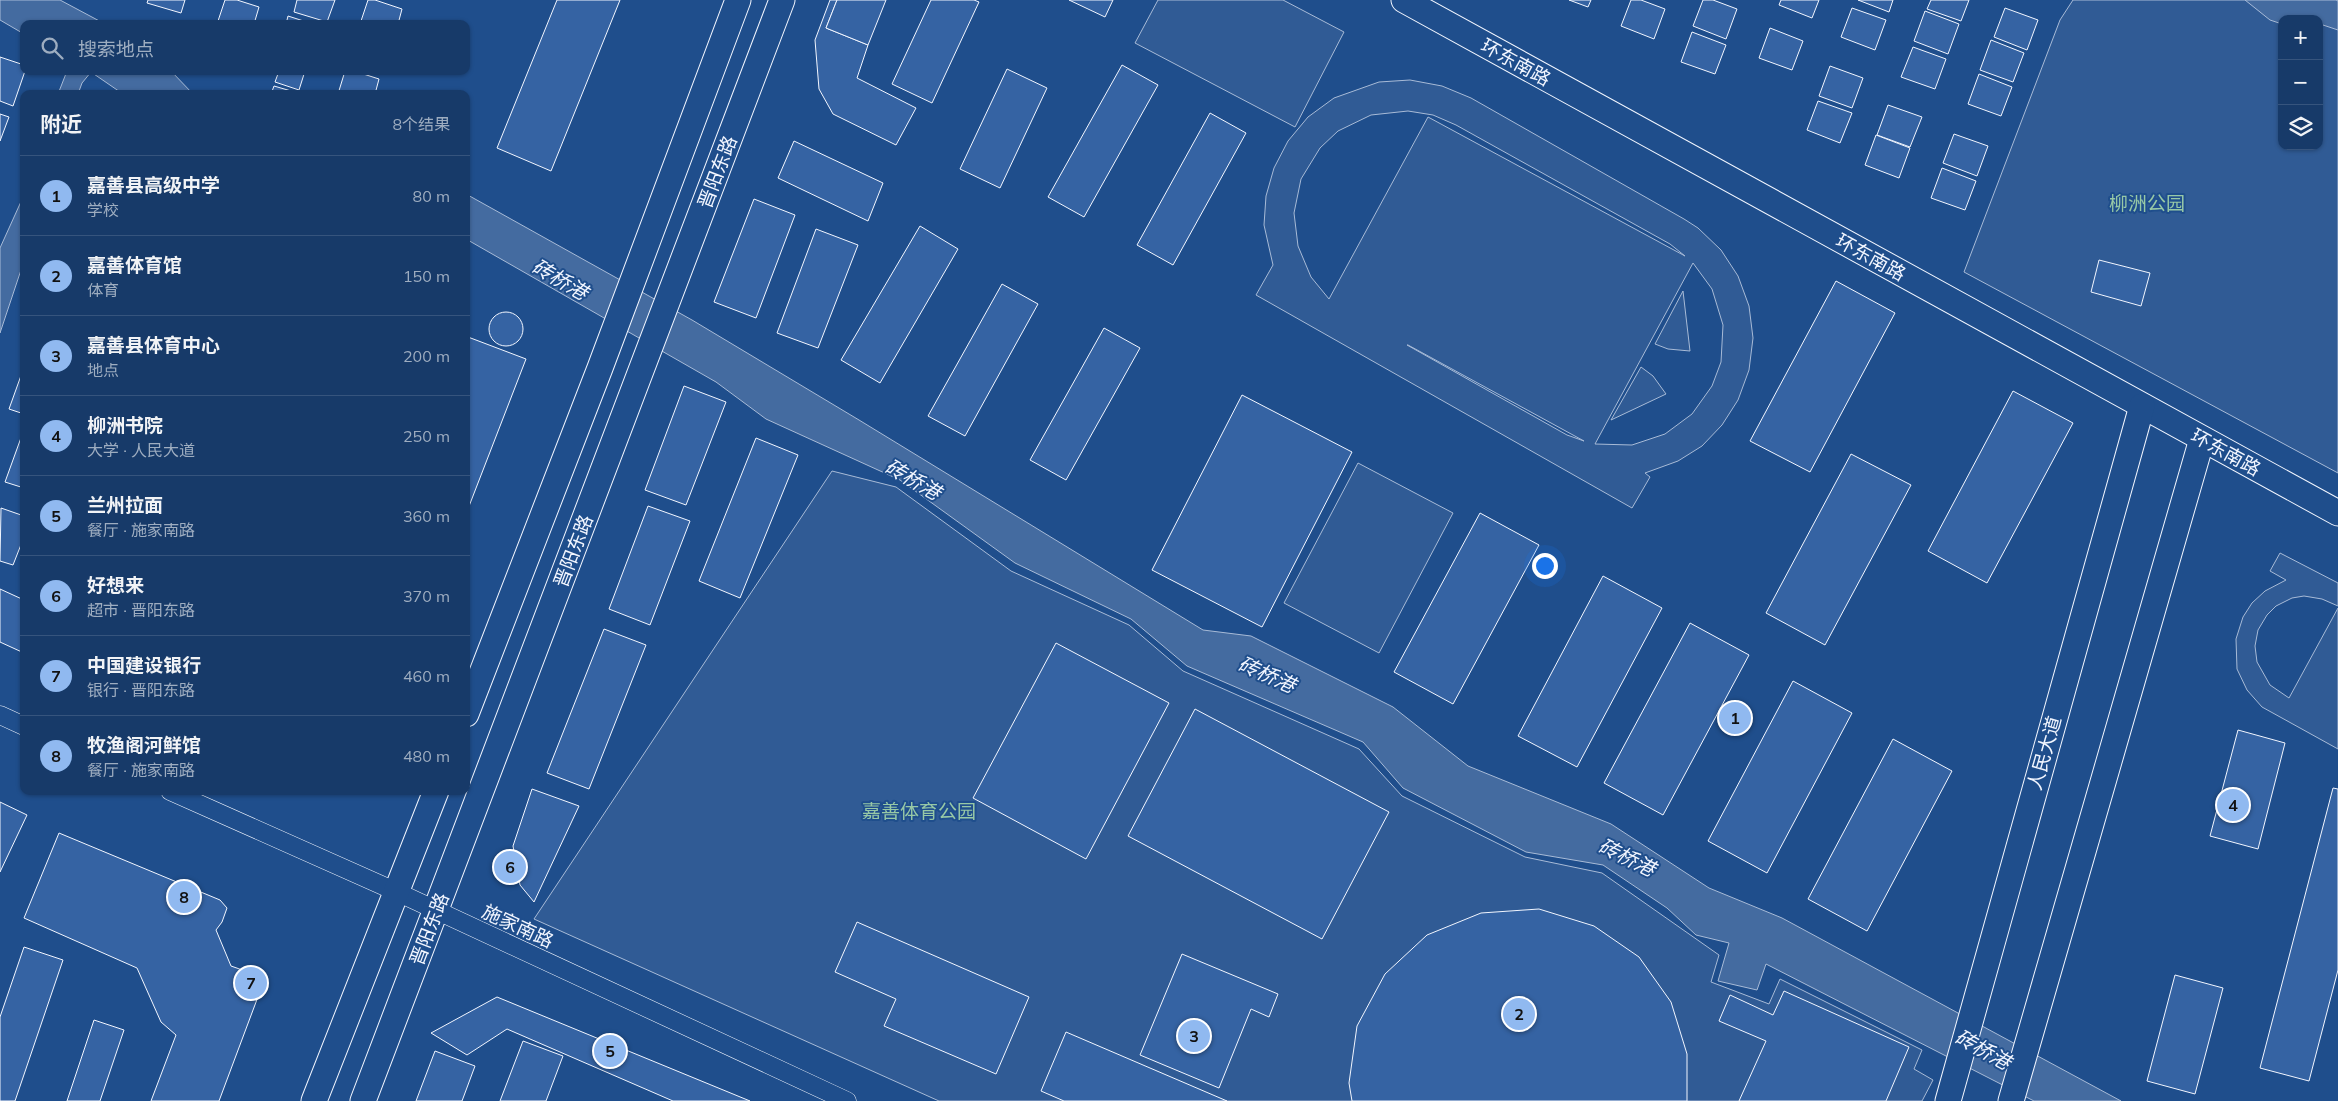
<!DOCTYPE html>
<html lang="zh">
<head>
<meta charset="utf-8">
<style>
  body { margin:0; font-family:Mulish,"Noto Sans SC",sans-serif; background:#244571; color:#f1f3f6 }
  .controls { position:absolute; right:15px; top:15px; display:grid; overflow:hidden; border-radius:10px; box-shadow:0 1px 4px #0004 }
  .controls button { width:45px; height:45px; display:grid; place-items:center; padding:0; border:0; border-bottom:1px solid #36547d; background:#173a69; color:#f1f3f6; font:25px sans-serif }
  .you { position:absolute; left:1544px; top:565px; width:18px; height:18px; margin:-12px; border:4px solid #fff; border-radius:50%; background:#1a73e8; box-shadow:0 0 0 8px #1a73e833 }
  .badge { display:grid; place-items:center; width:32px; height:32px; border-radius:50%; background:#90b9f0; color:#111; font-size:16px; font-weight:700 }
  .pin { position:absolute; translate:-50% -50%; border:2px solid #fff; box-shadow:0 1px 5px #0006 }
  .list { margin:0; padding:0; list-style:none }
  h2 { display:flex; justify-content:space-between; align-items:center; height:65px; margin:0; padding:0 20px; font-size:21px }
  h2 small { font-size:16px; font-weight:400; color:#9eadc0 }
  .list li { display:grid; grid-template-columns:32px 1fr auto; gap:15px; align-items:center; box-sizing:border-box; height:80px; padding:0 20px; border-top:1px solid #36547d }
  .list b { display:block; font-size:19px; white-space:nowrap }
  .list p { margin:0; font-size:16px; white-space:nowrap; color:#9eadc0 }
  .list em { font-size:16px; font-style:normal; color:#9eadc0 }
  .icon { flex:none; width:28px; height:28px; fill:none; stroke:currentColor; stroke-width:2; stroke-linecap:round; stroke-linejoin:round }
  .map { position:relative; flex:none; width:2338px; height:1101px; overflow:hidden }
  .search { position:absolute; background:#173a69; box-shadow:0 1px 4px #0004; left:20px; top:20px; width:450px; height:55px; display:flex; align-items:center; gap:12px; box-sizing:border-box; padding:0 18px; border-radius:10px; color:#9eadc0; font-size:19px }
  .panel { position:absolute; background:#173a69; box-shadow:0 1px 4px #0004; left:20px; top:90px; width:450px; height:705px; border-radius:10px }
  .map>svg:first-child { display:block }
</style>
</head>
<body>
<div class="map">
<svg width="2338" height="1101" viewBox="0 0 2338 1101">
  <rect width="100%" height="100%" fill="#1f4e8c"/>
  <g fill="#305b95" stroke="#a8bbd7" fill-rule="evenodd">
    <polygon points="1158,0 1283,0 1344,32 1295,127 1135,43"/>
    <path d="M 2073,0 L 2338,0 L 2338,473 L 1964,272 L 2060,20 ZM 2282,19 L 2319,19 L 2319,146 L 2282,146 Z"/>
    <path d="M 1410,80 L 1442,86 L 1471,98 L 1684,219 L 1698,228 L 1721,250 L 1738,276 L 1749,306 L 1753,338 L 1749,370 L 1738,400 L 1722,425 L 1702,446 L 1678,461 L 1645,473 L 1650,477 L 1632,508 L 1256,295 L 1273,265 L 1264,225 L 1266,196 L 1274,168 L 1288,141 L 1308,117 L 1334,98 L 1379,82 ZM 1408,111 L 1433,115 L 1456,125 L 1670,244 L 1685,256 L 1428,117 L 1329,299 L 1311,277 L 1298,246 L 1294,213 L 1301,179 L 1320,148 L 1338,131 L 1371,115 ZM 1693,263 L 1712,289 L 1723,325 L 1721,362 L 1712,386 L 1692,414 L 1665,434 L 1632,445 L 1595,444 ZM 1407,345 L 1408,345 L 1584,441 L 1567,435 Z"/>
    <polygon points="1683,291 1690,351 1668,349 1655,344"/>
    <polygon points="1641,367 1653,376 1666,394 1611,420"/>
    <polygon points="1358,463 1453,513 1379,653 1284,603"/>
    <polygon points="832,471 896,487 1011,571 1129,625 1183,671 1359,749 1402,796 1525,857 1602,873 1719,955 1711,982 1769,1004 1780,979 1922,1050 1914,1069 1933,1080 1922,1101 939,1101 534,919"/>
    <polygon points="2280,553 2338,583 2338,606 2322,599 2304,596 2292,598 2276,606 2267,615 2258,630 2255,646 2257,662 2270,685 2289,698 2338,608 2338,749 2262,707 2247,690 2237,669 2236,639 2243,617 2252,603 2265,591 2286,580 2270,571"/>
  </g>
  <g fill="#446ba0" stroke="#a8bbd7">
    <polygon points="0,0 60,0 105,24 24,24 24,34 0,20"/>
    <polygon points="2245,0 2336,0 2338,1 2338,30 2323,25 2319,29 2319,19 2282,19 2282,24 2270,20"/>
    <polygon points="67,71 171,71 193,94 123,94 91,72 82,83 78,94 58,94"/>
    <polygon points="466,194 692,320 859,420 1203,630 1251,636 1393,707 1468,766 1611,824 1709,888 1782,918 2121,1101 2034,1101 1766,964 1757,990 1718,981 1729,943 1696,935 1667,908 1603,865 1526,852 1403,788 1363,742 1187,666 1131,619 1015,563 900,480 766,419 716,382 466,239"/>
    <polygon points="24,195 24,261 0,333 0,248"/>
  </g>
  <g fill="#3563a3" stroke="#f2f6ff">
    <polygon points="148,0 185,0 181,13 147,3"/>
    <polygon points="225,0 237,0 259,7 254,24 217,24"/>
    <polygon points="297,0 335,0 327,22 294,12"/>
    <polygon points="368,0 375,0 402,9 398,24 360,24"/>
    <polygon points="557,0 620,0 551,171 497,148"/>
    <polygon points="830,0 837,0 826,28 868,45 857,78 916,108 896,145 833,114 819,89 815,40"/>
    <polygon points="837,0 886,0 868,45 826,28"/>
    <polygon points="931,0 974,0 979,2 932,103 892,84"/>
    <polygon points="1069,0 1113,0 1105,17"/>
    <polygon points="1569,0 1591,0 1588,7"/>
    <polygon points="1631,0 1641,0 1665,9 1654,39 1621,26"/>
    <polygon points="1703,0 1713,0 1737,9 1726,39 1693,26"/>
    <polygon points="1781,0 1819,0 1812,18 1779,5"/>
    <polygon points="1858,0 1893,0 1889,12"/>
    <polygon points="1931,0 1969,0 1961,21 1927,9"/>
    <polygon points="1852,8 1886,20 1875,50 1841,37"/>
    <polygon points="2005,8 2038,20 2027,50 1994,37"/>
    <polygon points="1925,11 1959,24 1948,54 1914,41"/>
    <polygon points="288,16 313,24 286,24"/>
    <polygon points="1770,28 1803,41 1792,70 1759,58"/>
    <polygon points="1692,32 1726,45 1715,74 1681,62"/>
    <polygon points="1991,40 2024,53 2013,82 1980,70"/>
    <polygon points="1913,47 1946,59 1935,89 1901,77"/>
    <polygon points="0,57 24,65 25,71 13,106 0,101"/>
    <polygon points="1122,65 1158,85 1084,217 1048,197"/>
    <polygon points="1830,66 1863,78 1852,108 1819,96"/>
    <polygon points="1007,69 1047,88 1000,188 960,169"/>
    <polygon points="279,71 305,71 299,90 275,82"/>
    <polygon points="345,71 354,71 379,79 375,94 338,94"/>
    <polygon points="1979,74 2012,87 2001,116 1968,104"/>
    <polygon points="274,86 298,93 271,94"/>
    <polygon points="1818,101 1852,113 1840,143 1807,130"/>
    <polygon points="1888,105 1922,117 1910,147 1877,135"/>
    <polygon points="1210,113 1246,133 1173,265 1137,245"/>
    <polygon points="0,114 9,117 0,141"/>
    <polygon points="1954,134 1988,146 1977,176 1943,163"/>
    <polygon points="1876,135 1910,148 1899,178 1865,165"/>
    <polygon points="794,141 883,183 868,221 778,178"/>
    <polygon points="1942,168 1976,181 1965,210 1931,198"/>
    <polygon points="754,199 795,215 756,318 714,302"/>
    <polygon points="920,226 958,249 880,383 841,360"/>
    <polygon points="816,229 858,245 818,348 777,333"/>
    <polygon points="2099,260 2150,273 2141,306 2091,292"/>
    <polygon points="1836,281 1895,313 1810,472 1750,441"/>
    <polygon points="1002,284 1038,304 965,436 928,416"/>
    <circle cx="506" cy="329" r="17"/>
    <polygon points="1104,328 1140,348 1066,480 1030,460"/>
    <polygon points="468,337 526,359 466,514 466,340"/>
    <polygon points="23,370 24,370 24,414 9,409"/>
    <polygon points="684,386 726,402 686,505 645,490"/>
    <polygon points="2013,391 2073,423 1987,583 1928,551"/>
    <polygon points="1242,395 1352,452 1262,627 1152,570"/>
    <polygon points="22,435 24,436 24,488 5,482"/>
    <polygon points="756,438 798,455 740,598 699,581"/>
    <polygon points="1851,454 1911,485 1825,645 1766,613"/>
    <polygon points="648,506 690,521 650,625 609,609"/>
    <polygon points="1,508 24,516 24,537 13,565 0,561"/>
    <polygon points="1480,513 1539,545 1453,704 1394,672"/>
    <polygon points="1603,576 1662,608 1577,767 1518,736"/>
    <polygon points="0,589 24,600 24,653 0,642"/>
    <polygon points="1690,623 1749,655 1663,815 1604,783"/>
    <polygon points="604,629 646,645 589,789 547,773"/>
    <polygon points="1056,643 1169,703 1086,859 973,798"/>
    <polygon points="1793,681 1852,713 1767,873 1708,841"/>
    <polygon points="1195,709 1389,812 1322,939 1128,836"/>
    <polygon points="2238,730 2285,743 2258,849 2210,836"/>
    <polygon points="1893,739 1952,771 1867,931 1808,899"/>
    <polygon points="2333,788 2338,789 2338,970 2309,1081 2260,1068"/>
    <polygon points="532,789 579,806 534,902 520,885 513,846"/>
    <polygon points="0,802 27,815 0,872"/>
    <polygon points="59,833 220,900 227,908 222,922 216,930 231,966 265,978 219,1101 151,1101 176,1035 161,1022 137,968 24,918"/>
    <polygon points="1539,909 1594,926 1639,957 1671,1002 1687,1054 1687,1101 1352,1101 1349,1083 1357,1026 1385,974 1427,935 1481,913"/>
    <polygon points="857,922 1029,997 996,1074 884,1026 896,999 835,972"/>
    <polygon points="24,947 63,960 15,1101 0,1101 0,1017"/>
    <polygon points="1182,954 1278,994 1269,1017 1251,1009 1219,1088 1140,1055"/>
    <polygon points="2175,975 2223,988 2195,1094 2147,1081"/>
    <polygon points="1784,991 1909,1047 1886,1101 1739,1101 1766,1041 1719,1021 1730,995 1773,1015"/>
    <polygon points="497,997 750,1101 673,1101 507,1029 467,1055 431,1033"/>
    <polygon points="94,1020 124,1030 100,1101 67,1101"/>
    <polygon points="1066,1032 1227,1101 1064,1101 1041,1091"/>
    <polygon points="523,1041 563,1056 546,1101 500,1101"/>
    <polygon points="435,1051 475,1066 462,1101 416,1101"/>
  </g>
  <g fill="none" stroke-linecap="round" stroke-linejoin="round">
    <g stroke="#f2f6ff" stroke-width="19">
      <g id="street">
        <polyline points="0,715 24,726"/>
        <polyline points="170,791 397,892 847,1101"/>
      </g>
    </g>
    <g stroke="#f2f6ff" stroke-width="27">
      <g id="secondary">
        <polyline points="1404,0 2338,513"/>
        <polyline points="466,714 600,368 738,0"/>
        <polyline points="314,1101 436,791"/>
        <polyline points="363,1101 782,0"/>
        <polyline points="1948,1101 2142,406"/>
        <polyline points="2011,1101 2202,439"/>
      </g>
    </g>
    <use href="#street" stroke="#1f4e8c" stroke-width="18"/>
    <use href="#secondary" stroke="#1f4e8c" stroke-width="25"/>
  </g>
  <g text-anchor="middle" dominant-baseline="central" stroke-width="4" stroke-linejoin="round" paint-order="stroke">
    <g font-size="19" fill="#f2f6ff" stroke="#1f4e8c">
      <text transform="translate(1516 62) rotate(29)">环东南路</text>
      <text transform="translate(717 172) rotate(-69)">晋阳东路</text>
      <text transform="translate(1871 257) rotate(29)">环东南路</text>
      <text transform="translate(2226 452) rotate(29)">环东南路</text>
      <text transform="translate(573 551) rotate(-69)">晋阳东路</text>
      <text transform="translate(2044 753) rotate(-74)">人民大道</text>
      <text transform="translate(518 926) rotate(25)">施家南路</text>
      <text transform="translate(429 929) rotate(-69)">晋阳东路</text>
    </g>
    <g font-size="19" fill="#97c8a6" stroke="#1f4e8c">
      <text x="2147" y="203">柳洲公园</text>
      <text x="919" y="811">嘉善体育公园</text>
    </g>
    <g font-size="20" font-style="italic" fill="#f2f6ff" stroke="#1f4e8c">
      <text transform="translate(560 279) rotate(30)">砖桥港</text>
      <text transform="translate(913 479) rotate(30)">砖桥港</text>
      <text transform="translate(1267 674) rotate(24)">砖桥港</text>
      <text transform="translate(1627 857) rotate(26)">砖桥港</text>
      <text transform="translate(1983 1049) rotate(29)">砖桥港</text>
    </g>
  </g>
</svg>
<div class="controls">
<button>+</button>
<button>−</button>
<button><svg class="icon" aria-label="layers" viewBox="0 0 24 24"><path d="M12 4l9 5-9 5-9-5zM3 14l9 5 9-5"/></svg></button>
</div>
<div class="you"></div>
<div class="pin badge" style="left:1735px;top:718px">1</div>
<div class="pin badge" style="left:1519px;top:1014px">2</div>
<div class="pin badge" style="left:1194px;top:1036px">3</div>
<div class="pin badge" style="left:2233px;top:805px">4</div>
<div class="pin badge" style="left:610px;top:1051px">5</div>
<div class="pin badge" style="left:510px;top:867px">6</div>
<div class="pin badge" style="left:251px;top:983px">7</div>
<div class="pin badge" style="left:184px;top:897px">8</div>
<div class="search"><svg class="icon" aria-label="search" viewBox="0 0 24 24"><circle cx="10" cy="10" r="6"/><path d="M15 15l6 6"/></svg>搜索地点</div>
<section class="panel">
<h2>附近<small>8个结果</small></h2>
<ul class="list">
<li><span class="badge">1</span><div><b>嘉善县高级中学</b><p>学校</p></div><em>80 m</em></li>
<li><span class="badge">2</span><div><b>嘉善体育馆</b><p>体育</p></div><em>150 m</em></li>
<li><span class="badge">3</span><div><b>嘉善县体育中心</b><p>地点</p></div><em>200 m</em></li>
<li><span class="badge">4</span><div><b>柳洲书院</b><p>大学 · 人民大道</p></div><em>250 m</em></li>
<li><span class="badge">5</span><div><b>兰州拉面</b><p>餐厅 · 施家南路</p></div><em>360 m</em></li>
<li><span class="badge">6</span><div><b>好想来</b><p>超市 · 晋阳东路</p></div><em>370 m</em></li>
<li><span class="badge">7</span><div><b>中国建设银行</b><p>银行 · 晋阳东路</p></div><em>460 m</em></li>
<li><span class="badge">8</span><div><b>牧渔阁河鲜馆</b><p>餐厅 · 施家南路</p></div><em>480 m</em></li>
</ul>
</section>
</div>
</body>
</html>
